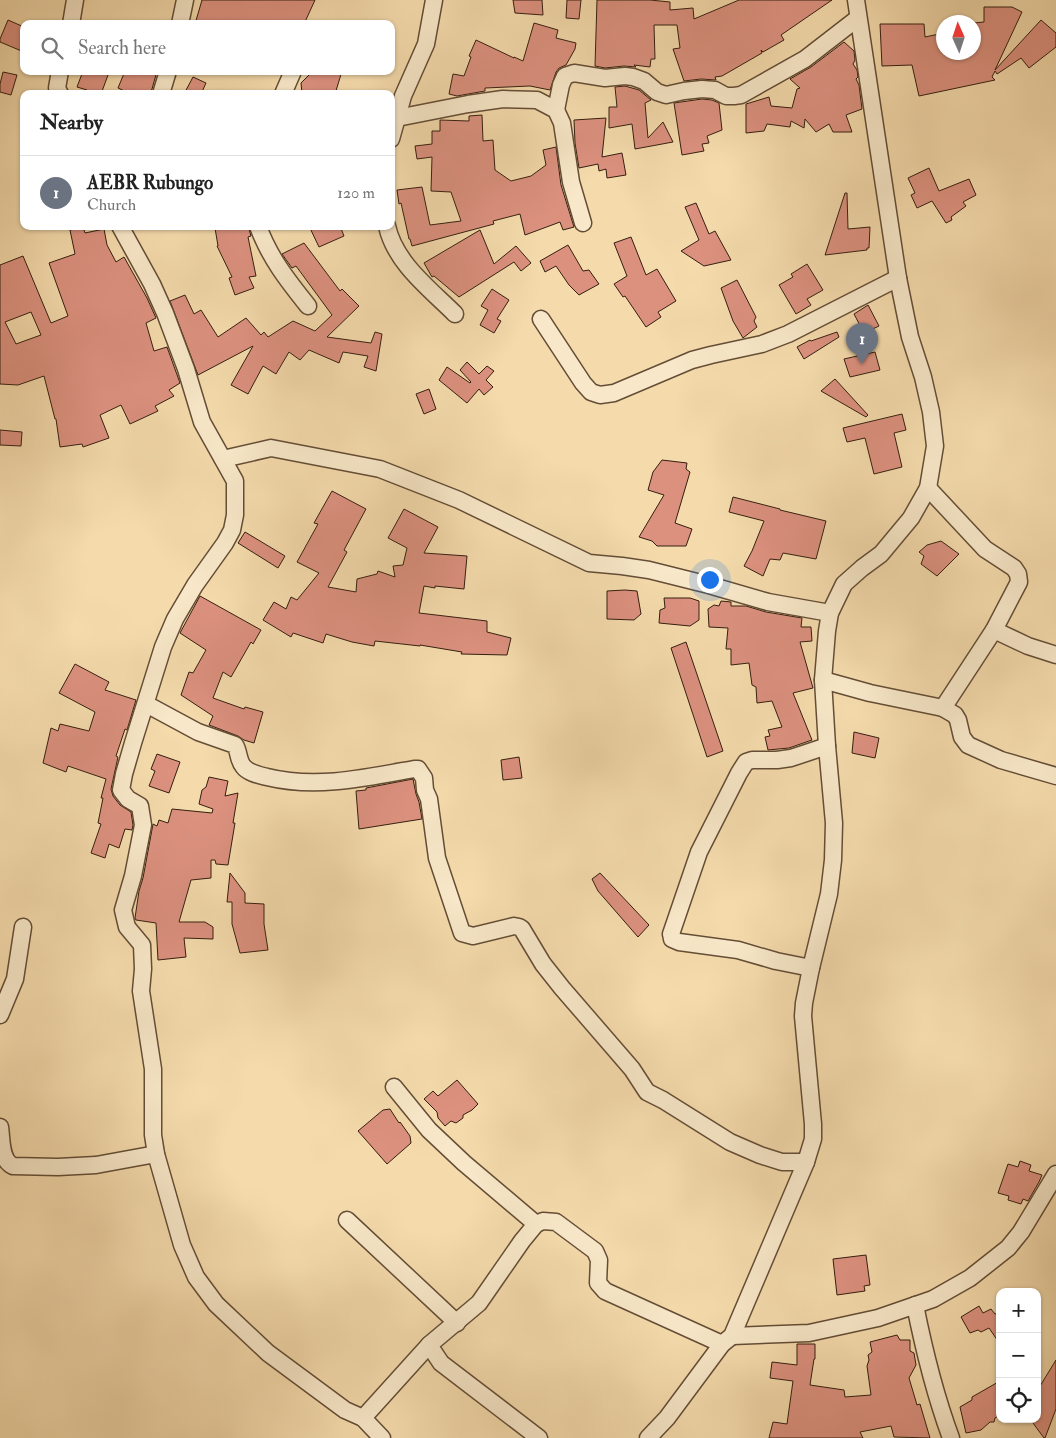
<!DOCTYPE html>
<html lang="en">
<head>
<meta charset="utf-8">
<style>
  body { margin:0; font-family:"IM FELL Double Pica",serif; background:#f6f6f6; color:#222 }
  .controls { position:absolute; right:15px; bottom:15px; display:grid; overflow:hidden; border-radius:10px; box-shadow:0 1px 4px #0004 }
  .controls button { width:45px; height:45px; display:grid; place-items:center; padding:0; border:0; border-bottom:1px solid #e0e0e0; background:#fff; color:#222; font:25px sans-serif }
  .compass { position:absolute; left:936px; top:15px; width:45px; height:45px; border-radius:50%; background:#fff; box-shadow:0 1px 4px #0004; rotate:357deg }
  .you { position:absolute; left:709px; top:579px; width:18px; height:18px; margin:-12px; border:4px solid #fff; border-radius:50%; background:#1a73e8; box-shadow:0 0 0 8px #1a73e833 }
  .badge { display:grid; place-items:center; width:32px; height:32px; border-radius:50%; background:#0b8043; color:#fff; font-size:16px; font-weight:700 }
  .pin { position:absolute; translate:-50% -41px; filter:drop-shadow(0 1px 2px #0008) }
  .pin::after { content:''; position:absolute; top:26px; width:18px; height:15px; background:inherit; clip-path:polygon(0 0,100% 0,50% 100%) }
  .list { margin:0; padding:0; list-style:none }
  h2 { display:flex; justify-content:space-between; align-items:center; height:65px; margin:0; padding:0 20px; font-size:21px }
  h2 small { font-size:16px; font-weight:400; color:#767676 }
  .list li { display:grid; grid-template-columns:32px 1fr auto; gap:15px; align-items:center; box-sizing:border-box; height:75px; padding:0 20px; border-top:1px solid #e0e0e0 }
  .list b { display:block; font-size:19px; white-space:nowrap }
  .list p { margin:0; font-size:16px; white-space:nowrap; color:#767676 }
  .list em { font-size:16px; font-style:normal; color:#767676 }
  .icon { flex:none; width:28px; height:28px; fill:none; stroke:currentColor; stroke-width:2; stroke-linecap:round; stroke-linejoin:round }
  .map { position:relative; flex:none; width:1056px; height:1438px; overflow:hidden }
  .search { position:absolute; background:#fff; box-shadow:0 1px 4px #0004; left:20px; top:20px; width:375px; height:55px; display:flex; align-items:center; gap:12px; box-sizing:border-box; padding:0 18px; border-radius:10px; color:#767676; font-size:19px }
  .panel { position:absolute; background:#fff; box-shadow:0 1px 4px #0004; left:20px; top:90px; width:375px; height:140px; border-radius:10px }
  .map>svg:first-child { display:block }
</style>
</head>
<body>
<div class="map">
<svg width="1056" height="1438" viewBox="0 0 1056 1438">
  <rect width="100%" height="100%" fill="#f5dbac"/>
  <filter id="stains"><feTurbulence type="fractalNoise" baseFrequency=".004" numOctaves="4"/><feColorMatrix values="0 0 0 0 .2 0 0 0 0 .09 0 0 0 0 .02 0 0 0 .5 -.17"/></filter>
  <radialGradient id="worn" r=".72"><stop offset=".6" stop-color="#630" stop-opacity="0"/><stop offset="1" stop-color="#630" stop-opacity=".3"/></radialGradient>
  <g fill="#dc917f" stroke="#341e0f" fill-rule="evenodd">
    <polygon points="202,0 315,0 304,24 195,24"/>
    <polygon points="513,0 542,0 543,15 515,13"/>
    <polygon points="567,0 581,0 579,19 566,18"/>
    <polygon points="597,0 650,0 670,2 670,10 693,8 694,19 739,0 832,0 781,35 784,40 763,52 761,50 762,53 722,76 715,77 716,80 701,79 684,81 673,49 680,48 677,25 654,25 655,59 651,59 650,67 634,65 636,67 624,66 605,68 595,66"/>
    <polygon points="984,7 1012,7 1022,12 995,70 1041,20 1056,33 1056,47 1029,68 1021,58 997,74 995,71 992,77 995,80 919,96 912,65 882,66 880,24 924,24 925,37 944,33 944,52 974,52 974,23 984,22"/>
    <polygon points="8,20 24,27 24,52 0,42 0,39"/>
    <polygon points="534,23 558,30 556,38 576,43 575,49 566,65 559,68 556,72 550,90 530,86 485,88 485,91 457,96 449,94 453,74 464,76 471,57 469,56 476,40 514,58 514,57 523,61"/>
    <polygon points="844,42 854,51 855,60 853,64 857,70 858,77 856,79 859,85 862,109 846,115 852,132 833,132 829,124 816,132 805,119 804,128 791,121 790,127 767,124 764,131 746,133 746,104 769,97 771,106 792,108 797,89 800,88 790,79 811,67"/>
    <polygon points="83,71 98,71 108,75 101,94 89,94 87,90 77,87"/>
    <polygon points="125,71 157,71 152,89 149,94 131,94 118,88"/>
    <polygon points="313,71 342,71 335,94 302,94 301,83"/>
    <polygon points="3,72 17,75 11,95 0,92 0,84"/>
    <polygon points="193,77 206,83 201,94 184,94"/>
    <polygon points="625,86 639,90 651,100 645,103 648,138 663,122 673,142 635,149 632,124 609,128 609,107 617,107 615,87"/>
    <polygon points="702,99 712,100 719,103 722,130 707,136 709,143 702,144 704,151 682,155 674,103"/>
    <polygon points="482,115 483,141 493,140 495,170 511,181 531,176 546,165 543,150 556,147 561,185 574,227 563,230 560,222 525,235 520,214 493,221 494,224 412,246 410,239 409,239 401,203 399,204 397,190 422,187 430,225 461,221 451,192 431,191 432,157 417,159 415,146 432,144 432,131 440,131 440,120 469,121 469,116"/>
    <polygon points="606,118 602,157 622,153 626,175 607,178 606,169 599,171 598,164 579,168 575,143 574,120"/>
    <polygon points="929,168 939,191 969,179 976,195 963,202 966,206 951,217 952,220 946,223 932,201 917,208 911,195 915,193 908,178"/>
    <polygon points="845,193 847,193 848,229 870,227 869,248 867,248 867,250 825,255"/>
    <polygon points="696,203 709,234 715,231 731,260 704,266 681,251 699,240 685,207"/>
    <polygon points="224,226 248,226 251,236 248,237 256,276 249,277 254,288 235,295 229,278 232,277 217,246 218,246 215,228"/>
    <polygon points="309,226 340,226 344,236 319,247"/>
    <path d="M 83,227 L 85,233 L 104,229 L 107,245 L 116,262 L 124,257 L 147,298 L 156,318 L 146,323 L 154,351 L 167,347 L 180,383 L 169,390 L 174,396 L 155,406 L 158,411 L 130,424 L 121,405 L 100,415 L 109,438 L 83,447 L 82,444 L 60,447 L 56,419 L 55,419 L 44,376 L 18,385 L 0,384 L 0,265 L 23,256 L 51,323 L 68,316 L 49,263 L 75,254 L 70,230 ZM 31,312 L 41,335 L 16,344 L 5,322 Z"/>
    <polygon points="480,230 494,264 516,246 531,263 521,271 514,262 459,297 434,276 432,277 424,263"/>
    <polygon points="631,237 646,275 657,269 676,301 658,312 661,317 646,327 625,296 623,297 614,284 627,276 614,243"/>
    <polygon points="304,243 340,291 342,289 359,306 327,337 371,343 375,332 382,334 376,371 364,367 368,356 343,352 339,363 309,350 300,360 289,352 276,374 263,366 248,394 231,385 253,346 198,375 170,301 185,295 194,314 201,310 218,337 246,318 261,335 264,332 268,337 293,321 315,331 332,315 296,266 292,268 282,254"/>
    <polygon points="568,245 583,271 589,270 599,284 579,295 569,285 556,266 545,272 540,261"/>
    <polygon points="807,264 823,290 807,299 811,305 796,314 779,285 793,277 791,274"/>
    <polygon points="737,280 756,317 754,321 757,327 743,338 733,321 721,288"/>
    <polygon points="492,289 509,300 497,319 501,321 494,333 480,325 488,310 481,306"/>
    <polygon points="868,305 879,326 864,333 854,314"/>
    <polygon points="837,332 839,337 804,359 797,347 810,340 811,341"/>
    <polygon points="875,352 880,370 850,377 844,359"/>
    <polygon points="467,362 479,374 487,366 494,371 486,380 493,387 484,395 479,389 467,403 439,380 447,367 470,383 471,382 460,370"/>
    <polygon points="835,379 868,415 866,417 821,391"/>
    <polygon points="429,389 436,409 424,414 416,394"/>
    <polygon points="902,414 906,430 894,433 902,467 874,474 865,438 847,442 843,428"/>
    <polygon points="0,430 22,432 21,446 0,445"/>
    <polygon points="662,460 687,463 686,469 690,472 675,523 692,529 686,546 657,546 652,541 639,537 664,495 648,490 653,472"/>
    <polygon points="332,491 366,509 344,550 347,552 328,587 356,592 357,579 377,574 378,571 395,577 393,566 403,565 407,548 388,538 404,509 438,527 424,553 467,556 464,589 435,586 435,588 424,586 419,613 487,621 487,632 511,638 507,655 461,654 462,652 420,645 420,646 375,641 374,646 352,642 326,634 323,643 293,633 291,637 263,620 274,602 286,609 291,597 297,600 319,573 297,562 318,524 314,523"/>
    <polygon points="733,497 780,509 780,510 826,521 816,559 783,553 780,560 770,559 763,576 744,566 752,551 764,521 729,512"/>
    <polygon points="245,532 285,556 278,568 238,543"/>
    <polygon points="941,541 959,554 937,576 921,564 924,556 919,552 927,545"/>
    <polygon points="625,590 637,591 641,614 634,620 607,619 607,591"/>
    <polygon points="200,596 261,630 253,644 251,642 231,677 223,672 213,698 244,709 245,707 263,712 254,743 244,740 238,736 209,725 213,716 181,695 189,672 193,673 206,650 180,633"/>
    <polygon points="664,598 690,598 699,601 699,620 690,626 659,623 660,610 665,608"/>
    <polygon points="721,601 731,602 731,606 746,606 766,612 802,618 801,627 811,627 812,641 800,642 813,688 793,693 812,740 789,748 768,750 765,737 770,736 768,730 782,727 772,701 757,703 756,687 752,685 749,663 731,665 731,649 726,649 728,628 709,627 708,609 714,605 719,606"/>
    <polygon points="686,642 723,751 707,757 671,648"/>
    <polygon points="75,664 109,682 105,690 136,700 127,730 125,729 116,756 118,757 111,789 113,796 120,805 131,812 133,825 132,830 125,829 119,848 109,844 105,858 91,853 101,824 98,823 103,798 101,798 106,779 68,766 66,772 43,763 51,728 58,731 60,724 89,731 95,712 59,693"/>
    <polygon points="854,732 879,738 875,758 852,753"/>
    <polygon points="157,754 180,762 169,793 149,786 155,771 151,769"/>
    <polygon points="519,757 522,778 503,780 501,760"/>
    <polygon points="209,777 228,781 225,796 238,793 233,823 235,823 228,865 216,864 215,860 211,860 211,878 191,880 179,922 205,922 213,927 213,939 184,938 186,957 158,960 156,923 136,920 135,918 139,891 143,878 153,824 157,826 159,820 168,823 172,809 212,813 213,809 199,804 202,790 206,787"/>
    <polygon points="413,779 416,794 419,802 422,819 359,829 356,791 366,790 366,788"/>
    <polygon points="230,873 245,893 245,903 264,904 264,924 268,950 240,953 232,924 232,902 227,902"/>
    <polygon points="600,873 649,925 638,937 598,891 592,879"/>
    <polygon points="457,1080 478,1104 472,1110 463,1115 463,1118 456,1123 451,1121 445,1126 438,1118 437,1112 424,1099 433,1091 438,1096"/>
    <polygon points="390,1109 399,1123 400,1122 410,1136 411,1143 387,1164 358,1131 383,1110"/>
    <polygon points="1020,1161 1031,1165 1029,1171 1042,1175 1039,1182 1028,1201 1023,1199 1021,1204 1008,1200 1009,1196 998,1193 1008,1164 1018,1167"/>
    <polygon points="866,1255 870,1285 864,1286 865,1291 837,1295 833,1259"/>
    <polygon points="979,1306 983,1313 991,1309 995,1314 1000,1313 1000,1344 989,1328 981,1332 978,1330 970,1333 961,1317"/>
    <polygon points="897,1335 900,1340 910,1340 910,1351 914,1353 916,1365 909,1378 917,1405 920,1404 930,1438 894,1437 891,1426 860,1432 863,1438 769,1438 773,1422 787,1424 793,1381 770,1378 772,1362 797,1365 797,1344 815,1344 815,1359 814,1359 810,1385 844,1390 845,1397 871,1395 867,1366 869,1360 868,1355 872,1352 870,1342"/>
    <polygon points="1056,1360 1056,1409 1045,1438 1044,1438 1030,1419 1037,1419 1037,1391"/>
    <polygon points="1000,1381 1000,1415 995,1418 994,1422 990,1422 981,1430 966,1433 960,1407 972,1400 972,1397"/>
  </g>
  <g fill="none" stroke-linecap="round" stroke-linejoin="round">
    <g stroke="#644d36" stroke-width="19">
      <g id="street">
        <polyline points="71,24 75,0"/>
        <polyline points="180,24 185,0"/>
        <polyline points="60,71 57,88 60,94"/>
        <polyline points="161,94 168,71"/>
        <polyline points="283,94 293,71"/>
        <polyline points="556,110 561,85 565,76 574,73 605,78 625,76 633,77 644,81 657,92 666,95 684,91 702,89 715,90 726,96 734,96 741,95 805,59 858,18"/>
        <polyline points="397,118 468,104 503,99 537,100 556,110 562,123 571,182 583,223"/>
        <polyline points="391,139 403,96 426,44 434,0"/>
        <polyline points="120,226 152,284 165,313 186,369 202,422 235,481 235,515 232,530 225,543 195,585 175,619 163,647 133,743 124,774 121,790 128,799 140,806 143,825 133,876 123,910 127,927 142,945 143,969 141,991 153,1069 153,1135 156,1154 182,1245 196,1277 216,1304 268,1353 345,1410 363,1418 382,1438"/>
        <path d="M 258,226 C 269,257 288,281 308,306"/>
        <path d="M 387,226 C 395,263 430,289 455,314"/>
        <polyline points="541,319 583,383 591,392 600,395 614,393 692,360 711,355 762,344 788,334 898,278"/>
        <polyline points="223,459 271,448 380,469 459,500 589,563 622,566 649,570 709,585 768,602 830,613"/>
        <polyline points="928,488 985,549 1014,568 1018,574 1019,582 994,630 943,708"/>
        <polyline points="994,630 1028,646 1056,655"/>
        <polyline points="823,680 870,693 943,708 955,715 958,720 962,737 968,745 1001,760 1056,776"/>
        <path d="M 146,704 L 198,732 L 235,745 C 239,751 238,760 243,766 C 248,773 259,775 267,777 C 316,789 365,778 414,769 L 418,769 L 424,778 L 425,790 L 429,799 L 437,858 L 462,933 L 473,936 L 514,926 L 519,927 L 522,929 L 543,964 L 562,988 L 632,1069 L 647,1092 L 663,1100 L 730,1142 L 760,1155 L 782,1162 L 806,1162"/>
        <polyline points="811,968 776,961 738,950 679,942 672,939 671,934 699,852 739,773 746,762 752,760 777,760 791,758 827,746"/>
        <polyline points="0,1015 15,979 23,927"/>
        <polyline points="394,1087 429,1130 464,1163 536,1224"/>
        <path d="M 0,1127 C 2,1139 0,1160 13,1166 L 58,1167 L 96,1165 L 156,1154"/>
        <polyline points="347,1220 457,1323"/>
        <path d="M 915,1305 C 924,1350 935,1395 951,1438"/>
        <polyline points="732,1336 809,1333 878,1318 933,1299 970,1278 1008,1248 1021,1232 1056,1174"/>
        <polyline points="363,1418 429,1345"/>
        <polyline points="539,1438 441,1363 429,1345 479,1303 522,1241 536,1224 543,1221 556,1222 595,1251 599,1260 598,1283 605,1291 722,1344"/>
        <polyline points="648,1438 667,1418 722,1344 732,1336 806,1162 813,1139 813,1124 803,1016 804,1003 811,968 829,894 833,860 834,823 827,746 823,680 827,631 830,613 844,584 862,568 881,554 911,518 928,488 935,446 931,412 923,377 910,337 898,278 856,0"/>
      </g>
    </g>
    <use href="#street" stroke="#f8e8c9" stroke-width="16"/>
  </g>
  <rect width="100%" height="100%" filter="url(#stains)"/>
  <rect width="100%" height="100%" fill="url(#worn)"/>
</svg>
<div class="controls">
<button>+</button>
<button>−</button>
<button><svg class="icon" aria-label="locate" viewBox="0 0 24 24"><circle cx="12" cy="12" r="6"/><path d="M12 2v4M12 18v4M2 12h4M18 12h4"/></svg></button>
</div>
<svg class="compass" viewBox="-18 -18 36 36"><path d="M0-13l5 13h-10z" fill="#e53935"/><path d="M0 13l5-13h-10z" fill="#767676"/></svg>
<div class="you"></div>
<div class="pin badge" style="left:862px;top:364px;background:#6b7280">1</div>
<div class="search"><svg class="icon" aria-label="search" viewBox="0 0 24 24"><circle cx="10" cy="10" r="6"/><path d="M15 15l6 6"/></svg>Search here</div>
<section class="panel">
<h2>Nearby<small></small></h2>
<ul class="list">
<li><span class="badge" style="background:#6b7280">1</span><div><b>AEBR Rubungo</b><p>Church</p></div><em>120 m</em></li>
</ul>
</section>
</div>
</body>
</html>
